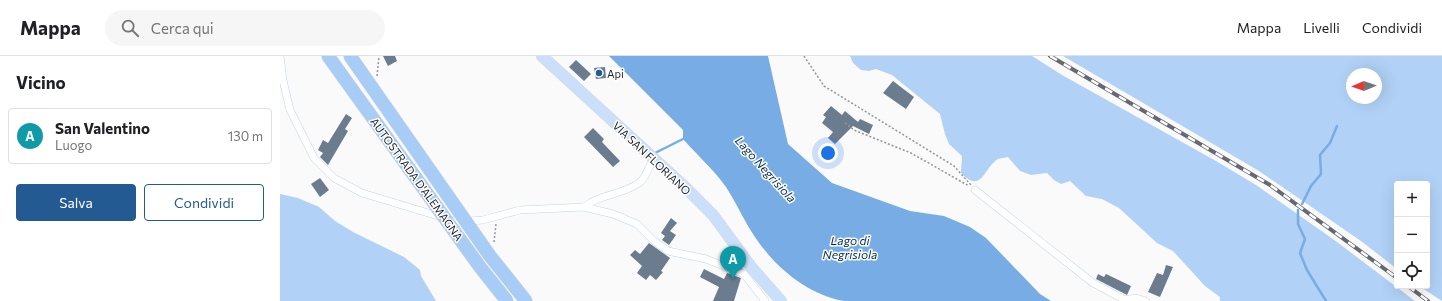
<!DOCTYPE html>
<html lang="it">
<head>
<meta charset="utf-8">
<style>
  body { margin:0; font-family:Commissioner,sans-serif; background:#f6f6f6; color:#202124 }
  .controls { position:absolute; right:12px; bottom:12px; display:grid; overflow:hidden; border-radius:4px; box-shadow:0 4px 16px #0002 }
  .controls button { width:36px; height:36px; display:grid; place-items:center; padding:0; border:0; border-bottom:1px solid #e0e0e0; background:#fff; color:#202124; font:20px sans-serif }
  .compass { position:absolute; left:1066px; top:12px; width:36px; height:36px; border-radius:50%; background:#fff; box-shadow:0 4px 16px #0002; rotate:268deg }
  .you { position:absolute; left:548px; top:97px; width:14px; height:14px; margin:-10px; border:3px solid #fff; border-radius:50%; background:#1a73e8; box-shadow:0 0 0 6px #1a73e833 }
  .badge { display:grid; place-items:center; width:26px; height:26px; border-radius:50%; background:#235a92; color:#fff; font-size:13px; font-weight:700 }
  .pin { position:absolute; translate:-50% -33px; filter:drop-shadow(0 1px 2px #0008) }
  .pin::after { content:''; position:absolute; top:21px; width:14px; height:12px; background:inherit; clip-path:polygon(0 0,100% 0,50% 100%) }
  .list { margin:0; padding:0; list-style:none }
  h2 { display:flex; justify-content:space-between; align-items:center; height:52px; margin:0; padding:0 16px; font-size:17px }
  h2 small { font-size:13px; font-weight:400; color:#757577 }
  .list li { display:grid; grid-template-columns:26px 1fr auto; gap:12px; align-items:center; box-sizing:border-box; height:56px; margin:0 8px 8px; padding:0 8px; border:1px solid #e0e0e0; border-radius:4px }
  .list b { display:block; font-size:15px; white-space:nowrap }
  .list p { margin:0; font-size:13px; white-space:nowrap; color:#757577 }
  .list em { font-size:13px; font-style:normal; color:#757577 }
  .actions { display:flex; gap:8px; padding:12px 16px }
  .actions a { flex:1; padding:9px 0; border:1px solid #235a92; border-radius:4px; text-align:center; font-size:14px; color:#235a92 }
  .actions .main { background:#235a92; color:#fff }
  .icon { flex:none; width:22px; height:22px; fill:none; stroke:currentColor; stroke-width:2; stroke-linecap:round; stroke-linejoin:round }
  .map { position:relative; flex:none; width:1162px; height:245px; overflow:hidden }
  header { display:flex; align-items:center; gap:24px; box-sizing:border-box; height:56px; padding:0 20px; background:#fff; border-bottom:1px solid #e0e0e0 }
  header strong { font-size:19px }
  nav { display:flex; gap:22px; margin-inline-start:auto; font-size:14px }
  .search { width:280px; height:36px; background:#f6f6f6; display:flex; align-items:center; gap:10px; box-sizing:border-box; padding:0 14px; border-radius:22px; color:#757577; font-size:15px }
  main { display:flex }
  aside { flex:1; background:#fff }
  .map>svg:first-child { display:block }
</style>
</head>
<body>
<header>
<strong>Mappa</strong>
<div class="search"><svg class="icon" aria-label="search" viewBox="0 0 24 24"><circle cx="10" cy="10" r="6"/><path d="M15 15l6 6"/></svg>Cerca qui</div>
<nav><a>Mappa</a><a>Livelli</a><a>Condividi</a></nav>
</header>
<main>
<aside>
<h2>Vicino<small></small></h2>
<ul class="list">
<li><span class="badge" style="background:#0f9aa8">A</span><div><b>San Valentino</b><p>Luogo</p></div><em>130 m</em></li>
</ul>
<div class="actions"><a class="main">Salva</a><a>Condividi</a></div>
</aside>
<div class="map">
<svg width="1162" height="245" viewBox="0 0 1162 245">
  <rect width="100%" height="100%" fill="#fafafa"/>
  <g fill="#b1d1f6" fill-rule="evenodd">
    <path d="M 570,0 L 752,0 L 782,19 L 936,105 L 976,129 L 1057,186 L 1135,245 L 940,245 L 940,241 L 925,230 L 893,195 L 877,187 L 839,152 L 822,143 L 806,140 L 790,125 L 781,128 L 774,124 L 767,117 L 751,119 L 740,115 L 728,101 C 725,102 720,102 718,103 C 704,111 702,139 681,117 L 682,100 L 669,88 L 665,78 L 660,58 L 612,19 L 596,13 L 589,15 L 581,14 L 573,7 Z"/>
    <path d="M 783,0 L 1162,0 L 1162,245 L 1139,230 L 1147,230 L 1147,128 L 1117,128 L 1117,213 L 1081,185 L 979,115 ZM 1072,18 L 1096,18 L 1096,42 L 1072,42 Z"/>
    <polygon points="0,138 18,142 39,151 55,165 73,176 124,201 140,214 141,220 156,245 0,245"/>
  </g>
  <path fill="#78ace4" d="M 329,0 L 488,0 L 508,88 L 552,127 L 630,155 L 664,160 L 690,171 L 706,182 L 760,238 L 771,245 L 564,245 C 529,239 497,213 477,184 C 465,167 457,148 446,131 C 434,114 417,99 403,83 L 403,74 Z"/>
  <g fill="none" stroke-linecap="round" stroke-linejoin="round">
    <g stroke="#78ace4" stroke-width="2.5">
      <polyline points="375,97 403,83"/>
      <polyline points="1022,148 1031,130 1041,118 1040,99 1050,87 1057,70"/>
      <polyline points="1018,154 1018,168 1025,183 1020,197 1027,214 1046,245"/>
    </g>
  </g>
  <g fill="#6b7c8f">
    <polygon points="103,0 115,0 117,5 108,10"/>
    <polygon points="296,4 311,18 304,25 289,11"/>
    <polygon points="325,11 326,22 316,23 314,12"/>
    <polygon points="613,25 634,41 626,53 603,37"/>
    <polygon points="551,50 562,59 565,55 578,66 580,63 593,69 589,78 573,70 555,88 548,82 553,76 542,67 546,61 543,59"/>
    <polygon points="66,58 72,62 65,73 68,75 48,109 40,101 43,97 38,94 43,84 48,87"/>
    <polygon points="313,72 324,83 322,86 340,105 333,111 304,81"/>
    <polygon points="40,122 49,134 40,141 31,128"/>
    <polygon points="391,162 397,167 390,175 396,179 389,189 382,184 385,180 381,177"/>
    <polygon points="369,187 390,202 381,215 383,216 376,224 370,219 366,224 357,217 362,210 350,199 355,194 360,198"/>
    <polygon points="886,209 893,211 880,241 868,236 877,217 883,219"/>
    <polygon points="424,213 444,223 447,217 461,222 454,245 433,245 439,231 420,221"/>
    <polygon points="818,218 824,221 826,218 851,230 847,239 816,223"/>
  </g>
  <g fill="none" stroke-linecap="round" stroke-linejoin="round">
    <g stroke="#c2d5ea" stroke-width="8">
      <g id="minor">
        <polyline points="0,0 3,24 10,54 34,102 54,122 82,137 178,166 203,164 240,154 304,151 333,158 357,168 374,185 388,195 426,203 464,218 485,245"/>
        <polyline points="695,134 813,227 845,244 856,242 866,245"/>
        <path d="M 304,151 C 320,138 342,139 359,127 C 366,123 368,110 374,104"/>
      </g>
    </g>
    <g stroke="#d6d7d8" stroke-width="12">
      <polyline id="primary" points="262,0 406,132 433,159 472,212 501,245"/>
    </g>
    <g stroke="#939699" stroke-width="1.5" stroke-dasharray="2 2" stroke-linecap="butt">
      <polyline points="524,0 544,30 674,110 691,129"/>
      <polyline points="97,20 99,0"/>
      <polyline points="565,67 574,74 631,97 689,130"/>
      <polyline points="214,186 216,168"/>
    </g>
    <use href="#minor" stroke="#fff" stroke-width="7"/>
    <use href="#primary" stroke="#cae0fa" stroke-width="11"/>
    <g stroke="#666a70" stroke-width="4">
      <g id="rail">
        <polyline points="770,0 990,129 1117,222"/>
        <polyline points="1128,230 1148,245"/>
      </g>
    </g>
    <use href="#rail" stroke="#fff" stroke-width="2.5" stroke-dasharray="8" stroke-linecap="butt"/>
    <g stroke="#d6d7d8" stroke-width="14" stroke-linecap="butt">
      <g id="motorway-bridge">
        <polyline points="48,0 200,211 227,245"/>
        <polyline points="70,0 210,200 246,245"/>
      </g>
    </g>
    <use href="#motorway-bridge" stroke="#a7ccf6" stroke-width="13"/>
  </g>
  <circle fill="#235a92" stroke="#fff" stroke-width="1.5" cx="319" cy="17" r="4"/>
  <g text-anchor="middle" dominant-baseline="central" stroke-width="3" stroke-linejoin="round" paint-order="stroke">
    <g font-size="11" fill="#1a2028" stroke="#fff" text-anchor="start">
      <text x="327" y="17">Api</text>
    </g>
    <g font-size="11" fill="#1a2028" stroke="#fff">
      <text transform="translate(372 102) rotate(43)">VIA SAN FLORIANO</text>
      <text transform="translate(137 123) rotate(54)">AUTOSTRADA D'ALEMAGNA</text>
    </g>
    <g font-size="12" font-style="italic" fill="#042b4e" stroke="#fff">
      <text transform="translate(486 113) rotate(48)">Lago Negrisiola</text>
      <text x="570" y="184">Lago di<tspan x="570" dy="14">Negrisiola</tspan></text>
    </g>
  </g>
</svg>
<div class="controls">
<button>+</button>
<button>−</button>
<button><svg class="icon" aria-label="locate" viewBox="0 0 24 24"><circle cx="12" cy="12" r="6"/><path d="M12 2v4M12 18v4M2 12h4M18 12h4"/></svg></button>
</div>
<svg class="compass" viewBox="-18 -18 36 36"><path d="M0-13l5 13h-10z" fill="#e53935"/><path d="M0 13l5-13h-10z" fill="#757577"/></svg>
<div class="you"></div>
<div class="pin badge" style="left:453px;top:223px;background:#0f9aa8">A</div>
</div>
</main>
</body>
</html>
